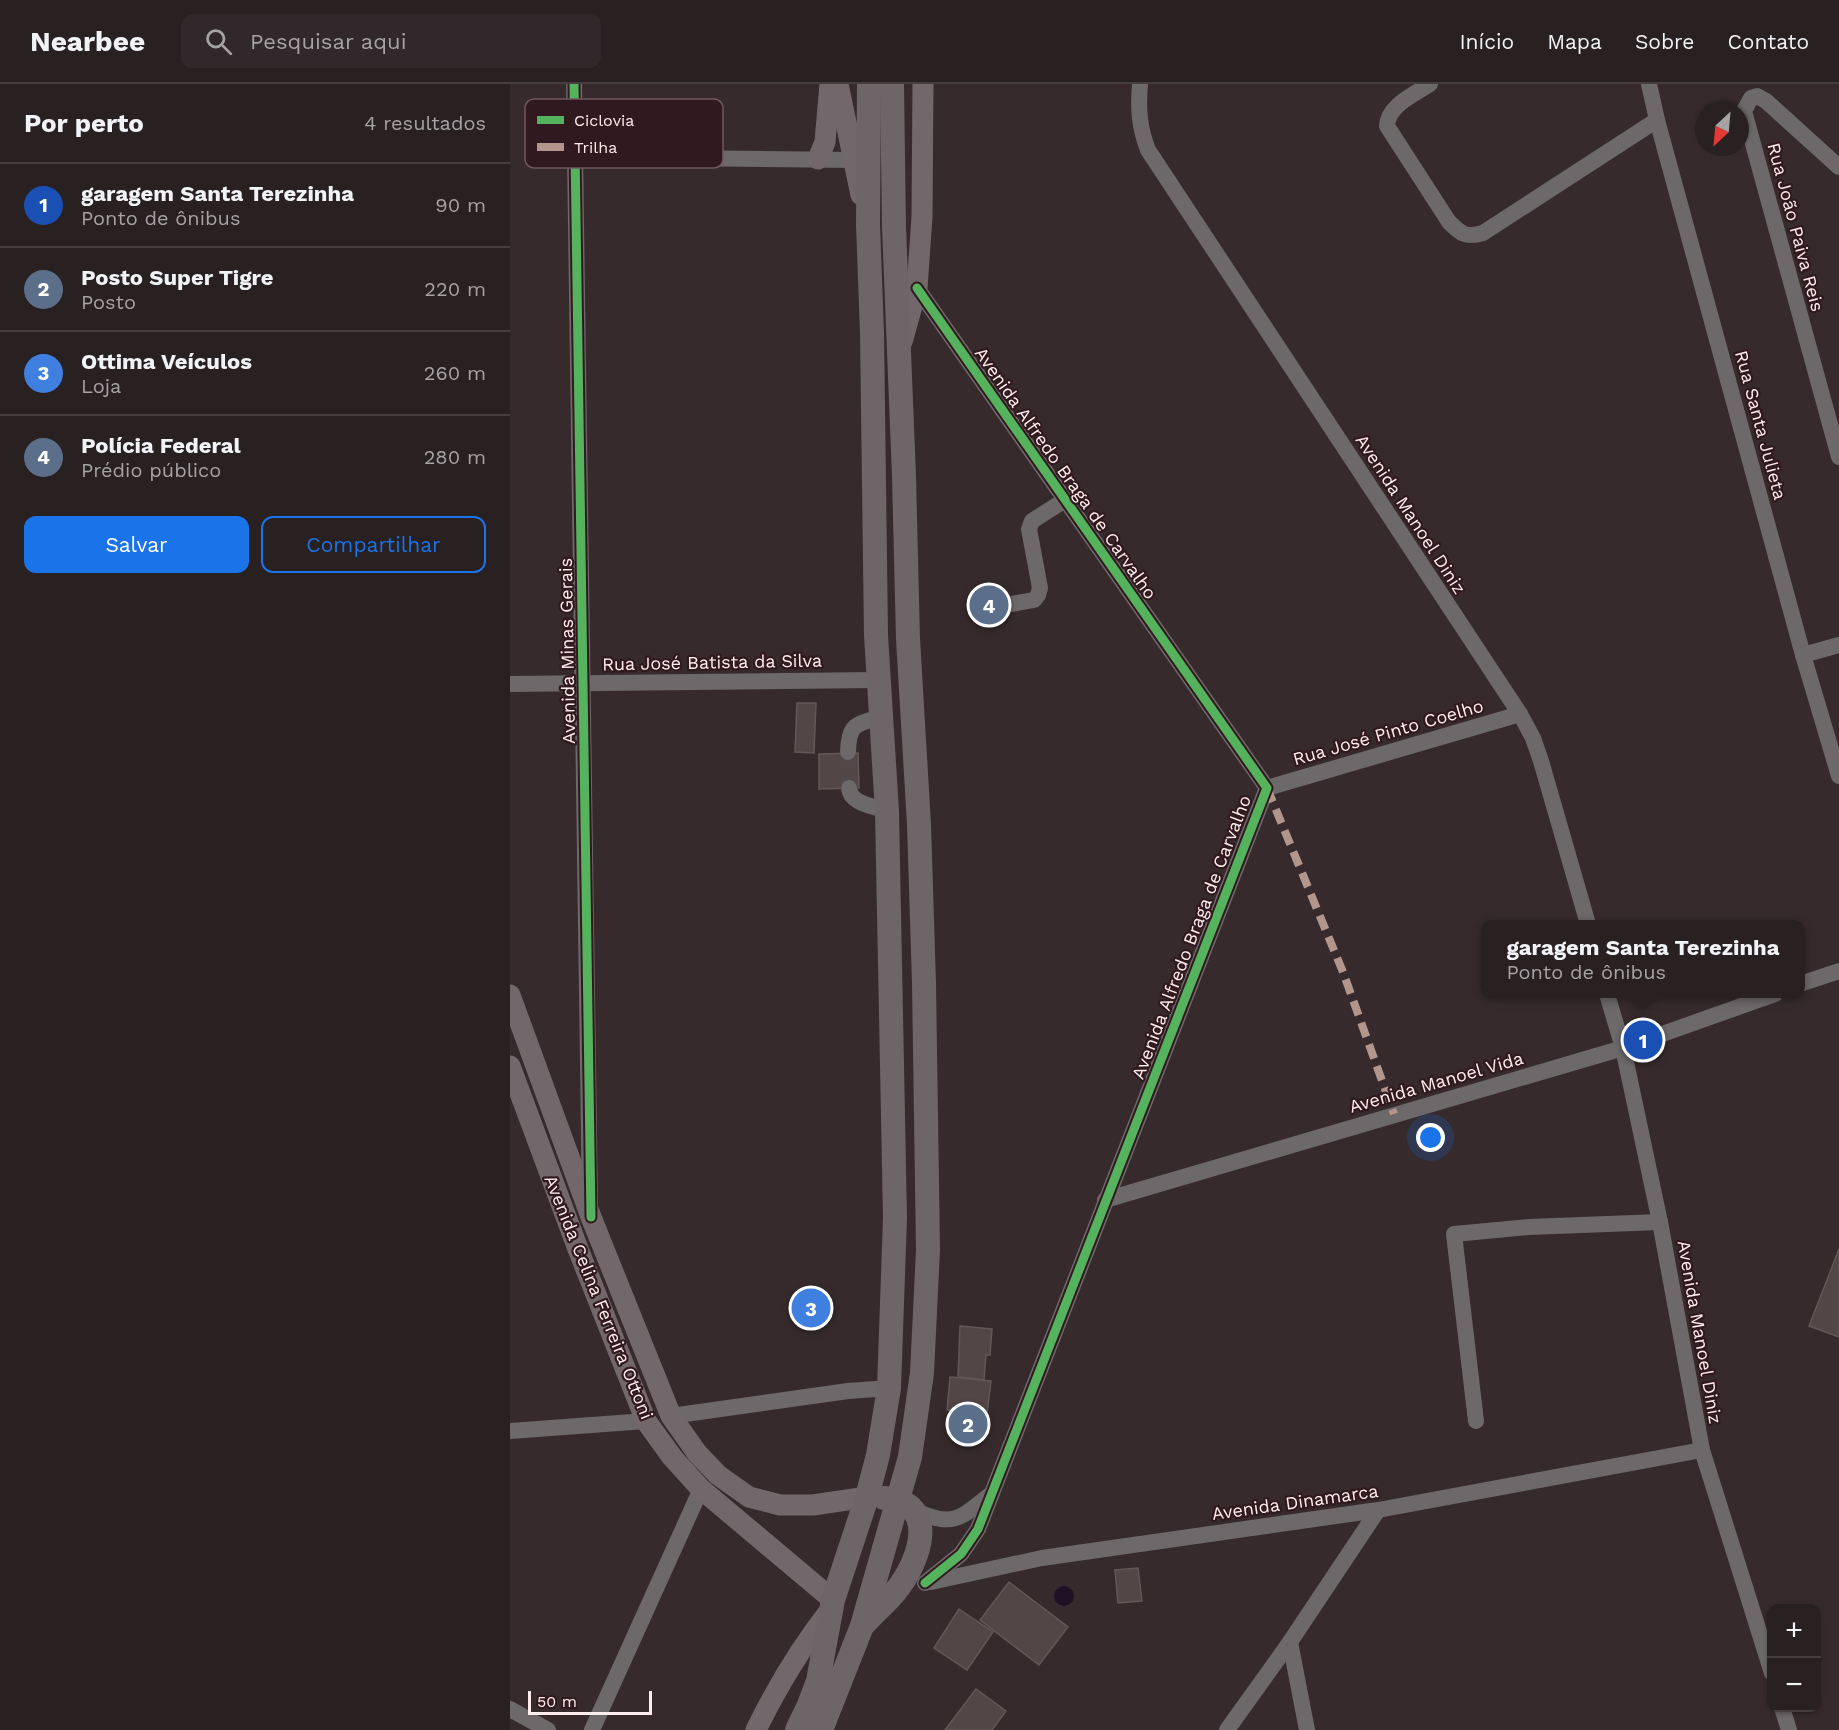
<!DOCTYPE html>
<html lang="pt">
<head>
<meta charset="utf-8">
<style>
  body { margin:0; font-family:"Work Sans",sans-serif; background:#30282a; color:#f1f3f6 }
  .controls { position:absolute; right:18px; bottom:18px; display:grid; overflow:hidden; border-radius:12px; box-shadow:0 2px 4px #0004 }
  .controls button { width:54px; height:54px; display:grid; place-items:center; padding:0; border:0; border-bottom:2px solid #443e3f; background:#282021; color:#f1f3f6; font:30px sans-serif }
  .compass { position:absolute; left:1185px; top:18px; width:54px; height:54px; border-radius:50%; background:#282021; box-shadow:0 2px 4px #0004; rotate:206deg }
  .scale { position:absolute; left:18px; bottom:15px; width:124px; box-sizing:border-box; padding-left:6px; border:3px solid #feedef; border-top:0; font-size:16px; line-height:21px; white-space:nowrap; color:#feedef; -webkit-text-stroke:4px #311a1f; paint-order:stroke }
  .you { position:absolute; left:921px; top:1054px; width:21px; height:21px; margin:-15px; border:4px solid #fff; border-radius:50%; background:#1a73e8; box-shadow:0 0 0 9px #1a73e833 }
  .badge { display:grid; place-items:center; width:39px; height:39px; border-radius:50%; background:#1a73e8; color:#fff; font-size:20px; font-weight:700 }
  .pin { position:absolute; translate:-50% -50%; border:3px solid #fff; box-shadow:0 2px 6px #0006 }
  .popup { position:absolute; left:971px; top:836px; width:324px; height:78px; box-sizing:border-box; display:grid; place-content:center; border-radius:12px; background:#282021; filter:drop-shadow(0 2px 4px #0005); font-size:20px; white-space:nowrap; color:#a5a3a5 }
  .popup b { font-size:22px; color:#f1f3f6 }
  .popup::after { content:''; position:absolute; left:50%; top:100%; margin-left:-12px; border:12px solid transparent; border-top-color:#282021 }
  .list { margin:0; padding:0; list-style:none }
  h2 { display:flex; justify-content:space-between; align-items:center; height:78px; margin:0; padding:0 24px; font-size:26px }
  h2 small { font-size:20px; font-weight:400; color:#a5a3a5 }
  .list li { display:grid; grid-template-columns:39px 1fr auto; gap:18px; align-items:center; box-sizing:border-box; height:84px; padding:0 24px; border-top:2px solid #443e3f }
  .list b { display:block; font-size:22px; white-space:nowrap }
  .list p { margin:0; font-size:20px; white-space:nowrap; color:#a5a3a5 }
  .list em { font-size:20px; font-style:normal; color:#a5a3a5 }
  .actions { display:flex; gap:12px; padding:18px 24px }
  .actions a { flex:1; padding:14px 0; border:2px solid #1a73e8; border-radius:12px; text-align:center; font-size:21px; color:#1a73e8 }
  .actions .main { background:#1a73e8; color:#fff }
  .icon { flex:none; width:33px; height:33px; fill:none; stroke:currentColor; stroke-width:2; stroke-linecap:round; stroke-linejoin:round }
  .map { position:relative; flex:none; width:1329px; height:1646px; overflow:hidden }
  header { display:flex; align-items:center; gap:36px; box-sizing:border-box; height:84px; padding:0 30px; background:#282021; border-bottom:2px solid #443e3f }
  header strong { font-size:28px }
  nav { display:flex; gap:33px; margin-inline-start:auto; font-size:21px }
  .search { width:420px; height:54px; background:#30282a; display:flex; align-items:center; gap:15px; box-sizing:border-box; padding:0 21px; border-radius:12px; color:#a5a3a5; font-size:22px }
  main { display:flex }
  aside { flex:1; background:#282021 }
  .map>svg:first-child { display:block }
</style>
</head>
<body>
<header>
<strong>Nearbee</strong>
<div class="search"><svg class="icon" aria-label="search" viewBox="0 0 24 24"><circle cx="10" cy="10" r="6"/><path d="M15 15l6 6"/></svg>Pesquisar aqui</div>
<nav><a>Início</a><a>Mapa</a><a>Sobre</a><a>Contato</a></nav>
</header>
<main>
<aside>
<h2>Por perto<small>4 resultados</small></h2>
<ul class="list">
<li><span class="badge" style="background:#1a4fb4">1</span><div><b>garagem Santa Terezinha</b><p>Ponto de ônibus</p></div><em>90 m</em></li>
<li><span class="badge" style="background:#5c6f8a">2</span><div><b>Posto Super Tigre</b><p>Posto</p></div><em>220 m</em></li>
<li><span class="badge" style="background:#3f7fe0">3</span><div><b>Ottima Veículos</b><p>Loja</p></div><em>260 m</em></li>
<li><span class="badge" style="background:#5c6f8a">4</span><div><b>Polícia Federal</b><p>Prédio público</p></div><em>280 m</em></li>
</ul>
<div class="actions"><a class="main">Salvar</a><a>Compartilhar</a></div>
</aside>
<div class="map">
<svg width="1329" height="1646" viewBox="0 0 1329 1646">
  <rect width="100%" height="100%" fill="#362a2c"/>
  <circle fill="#211124" cx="554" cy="1512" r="10"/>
  <g fill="#524647" stroke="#635757" stroke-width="1.5">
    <polygon points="287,619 306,619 304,669 285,668"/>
    <polygon points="348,669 349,704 309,705 309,670"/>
    <polygon points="1329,1165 1329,1253 1299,1242"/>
    <polygon points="450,1242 482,1245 480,1271 476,1271 474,1296 448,1293"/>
    <polygon points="440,1293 481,1297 477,1330 437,1326"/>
    <polygon points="628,1484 632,1517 608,1519 605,1486"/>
    <polygon points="499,1498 558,1543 529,1581 470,1536"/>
    <polygon points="449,1525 483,1548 457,1586 424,1564"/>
    <polygon points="466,1605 496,1627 482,1646 435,1646"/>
  </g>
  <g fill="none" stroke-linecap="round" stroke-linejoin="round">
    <polyline stroke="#544749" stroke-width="16" stroke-dasharray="16 8" stroke-linecap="butt" points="338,668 339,704"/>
    <g stroke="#6d686a" stroke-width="16">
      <polyline points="64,0 80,1121"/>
      <path d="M 630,0 C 628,24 629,43 638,66 L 1010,630 L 1023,654 L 1031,677 L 1078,840"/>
      <path d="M 920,0 C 904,11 878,21 877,42 L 939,138 C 951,150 956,154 973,149 L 1147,36"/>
      <polyline points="1139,0 1147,36 1293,571 1329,692"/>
      <polyline points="65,73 345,76"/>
      <polyline points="1329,83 1256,17 1247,12 1241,14 1234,27 1329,373"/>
      <polyline points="407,204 757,704 468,1445 451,1470 415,1499"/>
      <polyline points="485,523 524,516 528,511 530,504 519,445 522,437 555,416"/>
      <polyline points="1293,571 1329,561"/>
      <polyline points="0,600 368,596"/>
      <path d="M 338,668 C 339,638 346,642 371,632"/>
      <path d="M 339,704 C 340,720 364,722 377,727"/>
      <polyline points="757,704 1010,630"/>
      <polyline points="1290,900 1329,887"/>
      <polyline points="1097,910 1113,964 1150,1138 1192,1366 1262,1589"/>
      <polyline points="595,1116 1113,964 1265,910"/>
      <polyline points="161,1332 338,1307 379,1304"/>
      <polyline points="966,1337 944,1150 1019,1143 1150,1138"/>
      <polyline points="0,1347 136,1337"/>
      <path d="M 406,1427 C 443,1444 451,1434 481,1410"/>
      <polyline points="421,1498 532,1474 868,1426 1192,1366"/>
      <polyline points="780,1558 797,1646"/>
      <polyline points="1272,1624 1279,1646"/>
      <polyline points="0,1625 38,1646"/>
      <polyline points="82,1646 191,1405"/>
      <polyline points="717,1646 780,1558 868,1426"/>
    </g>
    <g stroke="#72686c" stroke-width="21">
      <polyline points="328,0 351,111"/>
      <polyline points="308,75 315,58 320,0"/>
      <polyline points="392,258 407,204 412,133 413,0"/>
      <polyline points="0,911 81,1133 161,1332 187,1369 208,1391 239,1413 270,1421 303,1421 357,1413"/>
      <polyline points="0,982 68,1165 136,1337 162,1373 191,1405 323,1516"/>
      <path d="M 246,1646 C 267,1603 291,1563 321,1525"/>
    </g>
    <g stroke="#6e6568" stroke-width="24">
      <path d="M 356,1538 C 365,1528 377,1518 385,1508 C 410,1478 431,1418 374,1414"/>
      <polyline points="287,1646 299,1621 308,1597 323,1516 357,1413 368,1371 379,1304 385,1134 377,727 366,551 362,249 358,140 359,0"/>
      <polyline points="311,1646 352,1542 400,1373 412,1289 418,1166 414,899 409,740 398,555 394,392 384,143 382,0"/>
    </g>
    <polyline stroke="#b2968c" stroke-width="8" stroke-dasharray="15 8" stroke-linecap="butt" points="757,704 833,888 884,1030"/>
    <g stroke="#311a1f" stroke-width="13">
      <g id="cycleway">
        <polyline points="64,0 81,1133"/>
        <polyline points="407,204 757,704 468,1445 451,1470 415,1499"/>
      </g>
    </g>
    <use href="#cycleway" stroke="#56b35d" stroke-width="9"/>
  </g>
  <g text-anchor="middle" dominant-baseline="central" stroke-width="4.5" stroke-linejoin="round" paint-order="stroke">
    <g font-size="18" fill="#feedef" stroke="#311a1f">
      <text transform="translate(1286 143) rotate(75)">Rua João Paiva Reis</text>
      <text transform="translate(1251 341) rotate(75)">Rua Santa Julieta</text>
      <text transform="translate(556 389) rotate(55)">Avenida Alfredo Braga de Carvalho</text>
      <text transform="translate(901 430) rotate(57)">Avenida Manoel Diniz</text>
      <text transform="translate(57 567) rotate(-91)">Avenida Minas Gerais</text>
      <text transform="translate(202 578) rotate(-1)">Rua José Batista da Silva</text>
      <text transform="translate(878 648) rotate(-16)">Rua José Pinto Coelho</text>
      <text transform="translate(681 853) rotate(-69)">Avenida Alfredo Braga de Carvalho</text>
      <text transform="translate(926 998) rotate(-16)">Avenida Manoel Vida</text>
      <text transform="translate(89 1213) rotate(68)">Avenida Celina Ferreira Ottoni</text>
      <text transform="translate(1190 1248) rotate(80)">Avenida Manoel Diniz</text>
      <text transform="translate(785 1418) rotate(-8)">Avenida Dinamarca</text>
    </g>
  </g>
  <rect x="15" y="15" width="198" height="69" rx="9" fill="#311a1f" stroke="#6e595d" stroke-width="1.5"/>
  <rect x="27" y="32" width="27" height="8" fill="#56b35d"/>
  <rect x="27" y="59" width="27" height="8" fill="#b2968c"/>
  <g font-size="16" fill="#feedef">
    <text x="64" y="42">Ciclovia</text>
    <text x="64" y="69">Trilha</text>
  </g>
</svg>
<div class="controls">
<button>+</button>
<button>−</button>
</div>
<svg class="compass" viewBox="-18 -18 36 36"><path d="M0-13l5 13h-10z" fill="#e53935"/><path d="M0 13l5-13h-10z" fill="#a5a3a5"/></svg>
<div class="scale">50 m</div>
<div class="you"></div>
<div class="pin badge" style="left:1133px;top:956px;background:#1a4fb4">1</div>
<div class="popup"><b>garagem Santa Terezinha</b>Ponto de ônibus</div>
<div class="pin badge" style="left:458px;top:1340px;background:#5c6f8a">2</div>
<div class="pin badge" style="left:301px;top:1224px;background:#3f7fe0">3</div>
<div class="pin badge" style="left:479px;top:521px;background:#5c6f8a">4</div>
</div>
</main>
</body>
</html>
